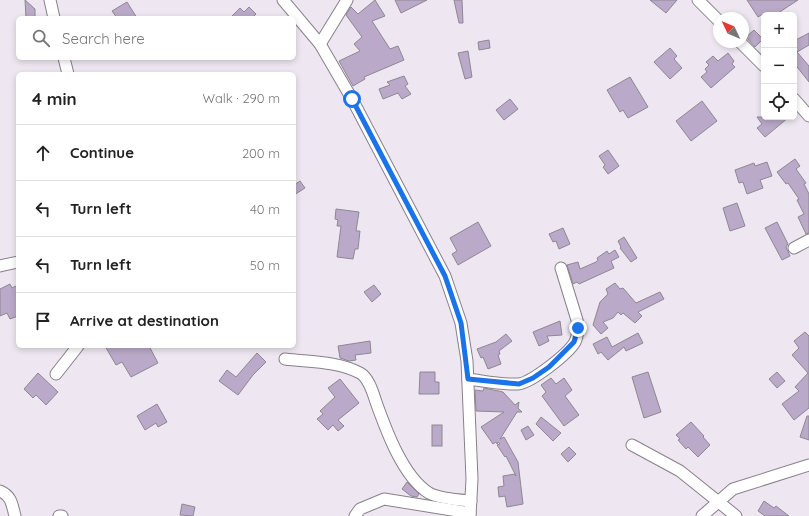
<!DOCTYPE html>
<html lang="en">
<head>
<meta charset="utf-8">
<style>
  body { margin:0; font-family:Quicksand,sans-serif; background:#f6f6f6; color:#222 }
  .controls { position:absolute; right:12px; top:12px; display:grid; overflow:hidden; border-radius:6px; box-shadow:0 2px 6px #0003 }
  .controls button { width:36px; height:36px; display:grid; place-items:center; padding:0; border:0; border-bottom:1px solid #e0e0e0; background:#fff; color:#222; font:20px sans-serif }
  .compass { position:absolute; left:713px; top:12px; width:36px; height:36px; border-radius:50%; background:#fff; box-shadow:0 2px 6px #0003; rotate:314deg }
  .stop { position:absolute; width:12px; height:12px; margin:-9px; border:3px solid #1a73e8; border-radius:50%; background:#fff }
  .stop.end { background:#1a73e8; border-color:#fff; box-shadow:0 1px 4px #0008 }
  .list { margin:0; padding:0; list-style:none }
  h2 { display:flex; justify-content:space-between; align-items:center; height:52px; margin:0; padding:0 16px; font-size:17px }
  h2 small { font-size:13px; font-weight:400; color:#767676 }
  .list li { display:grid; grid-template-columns:26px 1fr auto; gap:12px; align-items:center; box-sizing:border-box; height:56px; padding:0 16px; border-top:1px solid #e0e0e0 }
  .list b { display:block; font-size:15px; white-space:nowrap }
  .list em { font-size:13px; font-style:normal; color:#767676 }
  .icon { flex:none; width:22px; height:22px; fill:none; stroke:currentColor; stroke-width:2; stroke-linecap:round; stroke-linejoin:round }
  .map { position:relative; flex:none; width:809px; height:516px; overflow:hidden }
  .search { position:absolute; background:#fff; box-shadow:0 2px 6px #0003; left:16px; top:16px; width:280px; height:44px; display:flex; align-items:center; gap:10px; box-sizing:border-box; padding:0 14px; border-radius:6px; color:#767676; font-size:15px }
  .panel { position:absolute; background:#fff; box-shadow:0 2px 6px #0003; left:16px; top:72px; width:280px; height:276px; border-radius:6px }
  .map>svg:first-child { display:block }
</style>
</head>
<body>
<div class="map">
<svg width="809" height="516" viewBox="0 0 809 516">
  <rect width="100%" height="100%" fill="#eee7f1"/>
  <g fill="#baa9c8" stroke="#8d8891">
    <polygon points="25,0 35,9 35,18 26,18"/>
    <polygon points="375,0 385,16 372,21 390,49 398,46 404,60 364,77 365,79 353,86 339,61 360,51 354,44 362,37 346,15 351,7 358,14"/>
    <polygon points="395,0 427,0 401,13"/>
    <polygon points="454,0 462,0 463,23 459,23"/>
    <polygon points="650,0 677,0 666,13"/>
    <polygon points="747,0 798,0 775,15 769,15 766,12 758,17"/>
    <polygon points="127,2 137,18 117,18 112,11"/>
    <polygon points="249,7 256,14 252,18 230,18 240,8 244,12"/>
    <polygon points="754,30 763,39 755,47 746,37"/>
    <polygon points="809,33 809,45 797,52 809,66 809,82 794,63 794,41"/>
    <polygon points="489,40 490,48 479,50 478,42"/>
    <polygon points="670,48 677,56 674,59 682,68 670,79 654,62"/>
    <polygon points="468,51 472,77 465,79 458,53"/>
    <polygon points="728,53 734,61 732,64 735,67 711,88 701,77 707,72 705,69 709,65 706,62 713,56 718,61"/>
    <polygon points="404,76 408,84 405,86 411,94 402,99 398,93 383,99 379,89 390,85 387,82"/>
    <polygon points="630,77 648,107 628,118 623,110 620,112 607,90"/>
    <polygon points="510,99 518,109 504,120 496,110"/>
    <polygon points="702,101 717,121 691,141 676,121"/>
    <polygon points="757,117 789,117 765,137 757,128 762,124"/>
    <polygon points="608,150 619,166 608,174 603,167 605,165 599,156"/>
    <polygon points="795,159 800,166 796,169 806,183 804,184 809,194 809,233 806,234 798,217 804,214 797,200 799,199 788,183 786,184 777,172"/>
    <polygon points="767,162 772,176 760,180 763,188 747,194 743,182 739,183 735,170 754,163 755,166"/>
    <polygon points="300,181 305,188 294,195 294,185"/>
    <polygon points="737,203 745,226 730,231 723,208"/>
    <polygon points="336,209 359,212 356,231 360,231 358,249 355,249 353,259 337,257 341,226 337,226 338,220 335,219"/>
    <polygon points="478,222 491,246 458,265 452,254 457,251 450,238"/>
    <polygon points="777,222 788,244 786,247 790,256 782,260 765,228"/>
    <polygon points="563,228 570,244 559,249 556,241 553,242 549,234"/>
    <polygon points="624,237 637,258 631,262 620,248 621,247 618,241"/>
    <polygon points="615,250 619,257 611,261 614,268 579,284 577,282 573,284 567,265 578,262 580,269 596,262 598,260 597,258 607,251 609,254"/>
    <polygon points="615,283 620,289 623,288 636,303 660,292 664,299 638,312 642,316 635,323 623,313 621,315 618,312 613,318 603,322 608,328 601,334 593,325 600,302 608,294 606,289"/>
    <polygon points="10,284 12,288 18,285 18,316 10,319 7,313 0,316 0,289"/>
    <polygon points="374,285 381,294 372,302 364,292"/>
    <polygon points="560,321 562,335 547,336 549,341 539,346 533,332"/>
    <polygon points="805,332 809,336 809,408 794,420 782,404 799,391 795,387 808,373 792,355 799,348 794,341"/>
    <polygon points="638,333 643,343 626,351 624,347 608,360 601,352 598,354 593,344 607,337 612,347"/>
    <polygon points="506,334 512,341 499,351 500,354 498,355 501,364 488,369 483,357 481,358 477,349 496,342"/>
    <polygon points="370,341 371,353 355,355 356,360 349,361 340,358 338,346"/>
    <polygon points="105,346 149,346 158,363 131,377 122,362 116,365"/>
    <polygon points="257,353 266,362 253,375 238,395 219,381 227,370 236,377"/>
    <polygon points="420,372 435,372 435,382 439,382 439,394 419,394"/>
    <polygon points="648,372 661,412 644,418 632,377"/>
    <polygon points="777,372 785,381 777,388 769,379"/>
    <polygon points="38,373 58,392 46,405 36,395 33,398 24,389"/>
    <polygon points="551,378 556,384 564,378 572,390 565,396 579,415 564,426 542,396 546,392 541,385"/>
    <polygon points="340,379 359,403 338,420 344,426 338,431 333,425 328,430 317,419 323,414 320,411 335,397 328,388"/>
    <polygon points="484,388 503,392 515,405 519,402 518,408 522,412 517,412 500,439 504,437 518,462 523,504 507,507 505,496 499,497 498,487 504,486 503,476 515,474 516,476 506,456 505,457 497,445 500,444 498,442 497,444 496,442 493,444 481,427 504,412 476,411 475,390 483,391"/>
    <polygon points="157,404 167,422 158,427 156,423 145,430 137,416"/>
    <polygon points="807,416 809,416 809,440 800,437"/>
    <polygon points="541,417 561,433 553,441 536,424"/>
    <polygon points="691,422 704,436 703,437 710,445 698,457 688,447 686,449 678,440 680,439 676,435"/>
    <rect x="432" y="425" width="10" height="21"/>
    <polygon points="528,426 534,435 526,440 521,430"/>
    <polygon points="569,447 576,454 568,462 561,454"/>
    <polygon points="407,482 419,494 417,497 411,496 402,489"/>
    <polygon points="764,501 774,508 776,506 789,516 765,516 758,511"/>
    <polygon points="182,504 195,507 193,516 180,515"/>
  </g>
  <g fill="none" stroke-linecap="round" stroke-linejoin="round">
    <g stroke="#88818a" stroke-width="13">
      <g id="minor">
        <polyline points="50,0 54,18"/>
        <polyline points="283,0 320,44 352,99 445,276 461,323 467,361 472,479 470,516"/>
        <polyline points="698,0 719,21"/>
        <polyline points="740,42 764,66"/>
        <polyline points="320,44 347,0"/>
        <polyline points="64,58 68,74"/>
        <polyline points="794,99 809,116"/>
        <polyline points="794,248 809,240"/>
        <polyline points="0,266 18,262"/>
        <path d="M 285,359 C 309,362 338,361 360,373 C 369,378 373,393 376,402 C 386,430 403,477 429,493 C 440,499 459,500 471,501"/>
        <polyline points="56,374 78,346"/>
        <path d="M 468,379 C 484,381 501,385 518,384 C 531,383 568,354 575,342 C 578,336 578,327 577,320 L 561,268"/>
        <polyline points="632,445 680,471 736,516"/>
        <path d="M 0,491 C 12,496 12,505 15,516"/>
        <polyline points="59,516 62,516"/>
        <polyline points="355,516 360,509 384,499 470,513"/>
        <polyline points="702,516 733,489 809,465"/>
      </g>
    </g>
    <use href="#minor" stroke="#fff" stroke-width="11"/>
  </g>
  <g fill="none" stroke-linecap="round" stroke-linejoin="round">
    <polyline stroke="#1a73e8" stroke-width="5" points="352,99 445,276 461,323 468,379 519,384 533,378 549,367 574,342 578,328"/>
  </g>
</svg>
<div class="controls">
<button>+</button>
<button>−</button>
<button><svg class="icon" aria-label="locate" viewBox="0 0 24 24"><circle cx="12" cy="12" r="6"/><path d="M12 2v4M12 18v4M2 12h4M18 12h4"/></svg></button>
</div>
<svg class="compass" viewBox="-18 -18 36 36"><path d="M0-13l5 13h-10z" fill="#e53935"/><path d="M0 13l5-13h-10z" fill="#767676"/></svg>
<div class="stop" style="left:352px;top:99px"></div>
<div class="stop end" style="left:578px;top:328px"></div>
<div class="search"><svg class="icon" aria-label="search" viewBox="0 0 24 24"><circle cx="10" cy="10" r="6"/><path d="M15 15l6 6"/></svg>Search here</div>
<section class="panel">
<h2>4 min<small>Walk · 290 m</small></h2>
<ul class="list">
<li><svg class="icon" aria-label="ahead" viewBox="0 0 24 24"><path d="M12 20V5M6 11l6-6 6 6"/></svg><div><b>Continue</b></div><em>200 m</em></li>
<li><svg class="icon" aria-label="left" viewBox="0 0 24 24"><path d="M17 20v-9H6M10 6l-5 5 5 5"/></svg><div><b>Turn left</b></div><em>40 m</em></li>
<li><svg class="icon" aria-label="left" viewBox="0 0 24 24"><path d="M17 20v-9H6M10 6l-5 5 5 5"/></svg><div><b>Turn left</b></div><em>50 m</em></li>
<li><svg class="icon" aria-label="arrive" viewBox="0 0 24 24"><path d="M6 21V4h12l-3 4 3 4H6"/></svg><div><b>Arrive at destination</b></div></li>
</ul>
</section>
</div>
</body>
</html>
